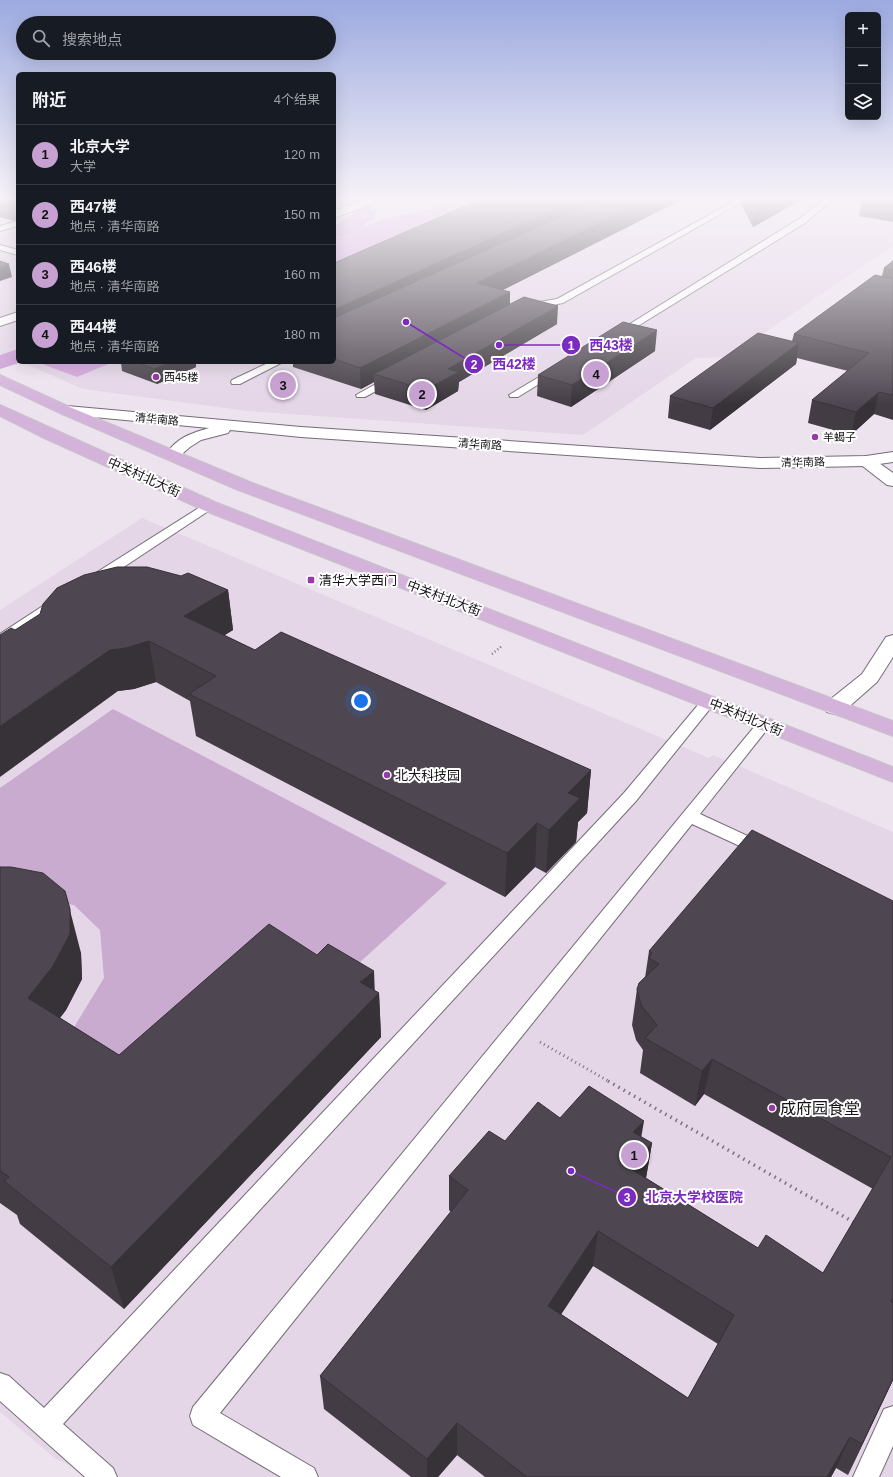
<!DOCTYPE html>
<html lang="zh">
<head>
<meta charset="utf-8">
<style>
  body { margin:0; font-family:Helvetica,"Noto Sans SC",sans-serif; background:#242831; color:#f1f3f6 }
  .controls { position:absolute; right:12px; top:12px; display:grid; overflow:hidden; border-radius:6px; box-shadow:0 4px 16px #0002 }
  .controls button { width:36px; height:36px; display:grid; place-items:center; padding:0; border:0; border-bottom:1px solid #363941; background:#171b24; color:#f1f3f6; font:20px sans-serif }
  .you { position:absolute; left:361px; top:701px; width:14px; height:14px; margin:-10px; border:3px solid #fff; border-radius:50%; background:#1a73e8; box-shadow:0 0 0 6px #1a73e833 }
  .badge { display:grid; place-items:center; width:26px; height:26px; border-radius:50%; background:#c8a1d3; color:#111; font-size:13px; font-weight:700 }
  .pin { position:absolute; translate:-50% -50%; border:2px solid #fff; box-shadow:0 1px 4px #0006 }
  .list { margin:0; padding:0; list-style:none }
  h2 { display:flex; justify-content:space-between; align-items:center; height:52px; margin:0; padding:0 16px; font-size:17px }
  h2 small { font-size:13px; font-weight:400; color:#9ea1a6 }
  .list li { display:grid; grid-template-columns:26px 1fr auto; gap:12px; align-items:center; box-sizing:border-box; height:60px; padding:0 16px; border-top:1px solid #363941 }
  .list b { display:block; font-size:15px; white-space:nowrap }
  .list p { margin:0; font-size:13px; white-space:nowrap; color:#9ea1a6 }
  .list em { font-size:13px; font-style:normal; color:#9ea1a6 }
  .icon { flex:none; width:22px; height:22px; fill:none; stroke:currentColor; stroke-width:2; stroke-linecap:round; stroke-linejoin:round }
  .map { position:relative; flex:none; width:893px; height:1477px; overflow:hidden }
  .search { position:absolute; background:#171b24; box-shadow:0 4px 16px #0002; left:16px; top:16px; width:320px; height:44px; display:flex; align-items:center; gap:10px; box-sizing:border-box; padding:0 14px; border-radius:22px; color:#9ea1a6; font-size:15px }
  .panel { position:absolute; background:#171b24; box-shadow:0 4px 16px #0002; left:16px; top:72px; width:320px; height:292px; border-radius:6px }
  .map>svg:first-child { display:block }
</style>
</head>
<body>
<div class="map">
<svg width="893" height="1477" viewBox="0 0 893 1477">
  <rect width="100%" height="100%" fill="#ede3ef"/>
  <g fill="#e4d5e7">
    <polygon points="0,198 18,198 18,361 0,353"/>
    <polygon points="334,198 893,198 893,246 728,357 696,358 583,435 248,411 83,389 21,362 334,362"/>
    <polygon points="142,518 709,758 713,755 893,832 893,1477 94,1477 56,1459 0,1412 0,610"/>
  </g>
  <polygon fill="#c9abcf" points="113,709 447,883 347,974 132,1080 68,1037 104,978 100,930 74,905 24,896 0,899 0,788"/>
  <g fill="#d3a3dd">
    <polygon points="459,198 493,198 334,266 334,239 382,220 429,209"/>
    <polygon points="37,362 113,362 77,377"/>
  </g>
  <polygon fill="#ca9ad5" points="366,209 376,210 374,219 334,237 334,228 344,218"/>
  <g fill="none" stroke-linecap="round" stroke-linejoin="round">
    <g fill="#ca9ad5" fill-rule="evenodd">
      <path d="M 339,198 C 345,198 352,197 358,198 C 376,202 374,219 361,228 C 353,233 343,236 334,238 L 334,227 C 343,224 353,221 354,210 L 341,202 Z"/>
      <polygon points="18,349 18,362 22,362 0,369 0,355"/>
    </g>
    <g stroke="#756c77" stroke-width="2">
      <g id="lane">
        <polygon points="740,198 749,198 563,303 528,310 524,307 528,304 557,299"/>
        <polygon points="826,198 834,198 805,223 620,337 614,337 612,335 799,219"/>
        <polygon points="18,221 18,226 0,231 0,226"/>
        <polygon points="0,245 18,250 18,255 0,250"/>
        <polygon points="270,362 283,362 240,384 232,384 231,382 232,380"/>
        <polygon points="554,368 559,371 557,373 518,397 510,397 509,395"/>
        <polygon points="392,375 396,376 397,378 396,380 365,397 357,397 356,395"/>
        <polygon points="209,502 213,504 215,506 213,508 101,582 91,582 90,579 91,576 205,504"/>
        <polygon points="57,599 62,600 64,603 62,606 5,643 0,644 0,634 52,600"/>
        <polygon points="708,698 713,699 715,702 713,705 636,801 63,1424 113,1468 117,1477 85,1477 0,1401 0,1373 9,1376 44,1408 624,793 703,699"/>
        <polygon points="764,719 769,721 771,724 769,727 700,814 767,845 769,849 767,853 761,855 755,853 692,824 220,1413 314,1468 318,1477 281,1477 193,1425 190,1416 193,1407 759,721"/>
        <polygon points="893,1406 893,1446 879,1477 853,1477 884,1409"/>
      </g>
    </g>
    <g stroke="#756c77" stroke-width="2">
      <g id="street">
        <polygon points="369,198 384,198 383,200 334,218 334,211"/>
        <polygon points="18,312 18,320 0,326 0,318"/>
        <polygon points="866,456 872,458 893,473 893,486 887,485 860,464 858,461 860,458"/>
        <polygon points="893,635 893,657 877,682 843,712 835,714 827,712 824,707 827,702 862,674 886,637"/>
      </g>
    </g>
    <g stroke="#756c77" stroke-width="2">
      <path id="secondary" d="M 67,406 L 301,427 L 760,458 L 866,456 L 893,452 L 893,462 L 866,466 L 760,468 L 301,437 L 230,430 L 228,433 L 201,440 L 190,447 L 183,453 L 184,457 L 182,460 L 176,462 L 170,460 L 167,453 C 177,438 191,433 209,428 L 62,414 L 59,411 L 62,408 Z"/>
    </g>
    <g stroke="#c7c6c7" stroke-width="2">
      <g id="primary">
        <polygon points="0,375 72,408 250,482 893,721 893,736 238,490 62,414 0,385"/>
        <polygon points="0,405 215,502 893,767 893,782 203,510 44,438 0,416"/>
      </g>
    </g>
    <polyline stroke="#79737a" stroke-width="2.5" stroke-dasharray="1 2.5" stroke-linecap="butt" points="492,654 502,646"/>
    <polyline stroke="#79737a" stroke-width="3" stroke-dasharray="1 3.5" stroke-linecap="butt" points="540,1042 610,1082"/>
    <polyline stroke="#79737a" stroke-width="3.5" stroke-dasharray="1.5 4.5" stroke-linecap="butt" points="608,1081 855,1223"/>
    <use href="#lane" fill="#fff" fill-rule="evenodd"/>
    <use href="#street" fill="#fff" fill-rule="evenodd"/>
    <use href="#secondary" fill="#fff" fill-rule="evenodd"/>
    <use href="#primary" fill="#d4b3db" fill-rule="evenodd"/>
  </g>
  <g fill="#433c45" fill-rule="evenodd">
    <polygon points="0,198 18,198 18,220 14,221 0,217"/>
    <polygon points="484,198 685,198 503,290 510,305 557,324 459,382 458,391 426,410 375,394 374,382 361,389 293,367 293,362 334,362 334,263"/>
    <polygon points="742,198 804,198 753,227 741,204"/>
    <polygon points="862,198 893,198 893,222 859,216"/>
    <polygon points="893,261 893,420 874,414 851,435 808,423 812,400 848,371 797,358 796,364 710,430 668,418 670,396 792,341 794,334 882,276 884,268"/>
    <polygon points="655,351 571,407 537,396 538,375"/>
    <polygon points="121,362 196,362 196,367 157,384 122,371"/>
    <polygon points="228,590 233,630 224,635 255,650 591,770 587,813 578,822 576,842 546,873 535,867 505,897 196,736 190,701 156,682 134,689 118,691 15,630"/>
    <polygon points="0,867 81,953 82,979 66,1010 60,1018 119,1055 375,991 379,993 381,1037 124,1309 20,1224 17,1215 0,1203"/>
    <path d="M 893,901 L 893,1380 L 848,1475 L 836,1468 L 831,1477 L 485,1477 L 457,1455 L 438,1477 L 411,1477 L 324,1409 L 320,1376 L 451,1212 L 449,1210 L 449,1176 L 505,1141 L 560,1118 L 641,1137 L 652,1143 L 646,1178 L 758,1248 L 823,1273 L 873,1189 L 704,1094 L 695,1106 L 640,1073 L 643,1050 L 636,1040 L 632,1025 L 637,989 L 645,978 L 649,951 ZM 593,1266 L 718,1344 L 688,1398 L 561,1314 Z"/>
  </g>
  <g fill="#373138">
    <polygon points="580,198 616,198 334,330 334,310"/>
    <polygon points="652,198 685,198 477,303 477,283"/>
    <polygon points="775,198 804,198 753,227 756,208"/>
    <polygon points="11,208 16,208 18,215 18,220 14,221"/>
    <polygon points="9,264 12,277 0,281 0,267"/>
    <polygon points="510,292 510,312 374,374 374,382 361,389 360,368"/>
    <polygon points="558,306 557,324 459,382 458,391 426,410 425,390 448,369"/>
    <polygon points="657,330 655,351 571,407 572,385"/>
    <polygon points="799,343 796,364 710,430 713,408"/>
    <polygon points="171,362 196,362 196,367 157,384 154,369"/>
    <polygon points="879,392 874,414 851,435 856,412"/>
    <polygon points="228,590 233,630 190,657 184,616"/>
    <polygon points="149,641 156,682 134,689 118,691 0,777 0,726 110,650"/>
    <polygon points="591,770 587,813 578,822 576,842 546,873 549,830 568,793"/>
    <polygon points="537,823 535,867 505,897 507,853"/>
    <polygon points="65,891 81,953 82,979 66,1010 41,1042 28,998"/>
    <polygon points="374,971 375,997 379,993 381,1037 124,1309 111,1267 360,982"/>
    <polygon points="712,1059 704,1094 695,1106 702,1071"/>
    <polygon points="644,1121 638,1156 633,1132"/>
    <polygon points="652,1143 646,1178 631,1169"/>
    <polygon points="598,1231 593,1266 545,1339 548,1306"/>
    <polygon points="893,1379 893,1380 848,1475 862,1444"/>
    <polygon points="457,1423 457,1455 438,1477 427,1477 427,1459"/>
    <polygon points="850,1437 836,1468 831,1477 827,1477"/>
  </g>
  <g fill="#4e4650" stroke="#373138" fill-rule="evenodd">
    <polygon points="0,198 18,198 18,210 17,210 16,208 11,208 0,205"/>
    <polygon points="484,198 580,198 334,310 334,263"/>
    <polygon points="600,198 652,198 477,283 510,292 360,368 334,359 334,318 581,208"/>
    <polygon points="750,198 775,198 756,208"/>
    <polygon points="866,198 893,198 893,203"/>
    <polygon points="0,261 9,264 0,267"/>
    <polygon points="893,261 893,270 884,268"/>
    <polygon points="875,275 893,279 893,395 879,392 856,412 812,400 869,353 794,334"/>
    <polygon points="524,297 558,306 448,369 459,372 425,390 374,374"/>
    <polygon points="623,322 657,330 572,385 538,375"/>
    <polygon points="758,333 799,343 713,408 670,396"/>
    <polygon points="136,362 171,362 154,369"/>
    <polygon points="117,567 147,567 181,576 188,573 228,590 184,616 255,650 281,632 591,770 568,793 580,798 549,830 537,823 507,853 189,694 216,676 149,641 126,648 110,650 0,726 0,635 11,628 15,630 40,614 43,604 57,588 84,575"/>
    <path d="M 752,830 L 893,901 L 893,1298 L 891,1301 L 893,1303 L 893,1379 L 862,1444 L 850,1437 L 827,1477 L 527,1477 L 457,1423 L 427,1459 L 320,1376 L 468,1190 L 449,1176 L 489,1131 L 505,1141 L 538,1102 L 560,1118 L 589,1086 L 644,1121 L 633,1132 L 652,1143 L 631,1169 L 758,1248 L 766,1235 L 823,1273 L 891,1157 L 712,1059 L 702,1071 L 645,1038 L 657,1025 L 641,1005 L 637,989 L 639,983 L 659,964 L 649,958 L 652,953 L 649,951 ZM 598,1231 L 734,1315 L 688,1398 L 548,1306 Z"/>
    <polygon points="0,867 11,867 43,873 65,891 70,909 70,934 53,966 28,998 119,1055 269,924 317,955 328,944 374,971 360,982 379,993 111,1267 4,1181 9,1177 0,1171"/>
  </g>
  <linearGradient id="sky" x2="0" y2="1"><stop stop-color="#9caae0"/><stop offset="0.49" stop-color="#f7f2f8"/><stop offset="1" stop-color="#f7f2f8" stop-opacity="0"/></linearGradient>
  <rect width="893" height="405" fill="url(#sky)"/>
  <g fill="#953ca8" stroke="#fff" stroke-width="1.5">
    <circle cx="156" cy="377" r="4"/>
    <circle cx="815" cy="437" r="4"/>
    <rect x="307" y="576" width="8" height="8" rx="2"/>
    <circle cx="387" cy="775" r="4"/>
    <circle cx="772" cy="1108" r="4"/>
  </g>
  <g text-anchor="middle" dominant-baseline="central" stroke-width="4" stroke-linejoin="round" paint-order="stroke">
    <g font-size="11" fill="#141115" stroke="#fff" text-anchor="start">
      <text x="164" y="377">西45楼</text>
      <text x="823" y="437">羊蝎子</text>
    </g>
    <g font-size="11" fill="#141115" stroke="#fff">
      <text transform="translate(157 419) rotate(5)">清华南路</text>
      <text transform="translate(480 444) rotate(4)">清华南路</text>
      <text transform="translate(803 462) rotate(-1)">清华南路</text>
    </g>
    <g font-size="13" fill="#141115" stroke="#fff">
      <text transform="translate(144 477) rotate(24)">中关村北大街</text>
      <text transform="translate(444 598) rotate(21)">中关村北大街</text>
      <text transform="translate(746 717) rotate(22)">中关村北大街</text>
    </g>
    <g font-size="13" fill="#141115" stroke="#fff" text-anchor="start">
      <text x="319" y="580">清华大学西门</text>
      <text x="395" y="775">北大科技园</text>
    </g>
    <g font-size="16" fill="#141115" stroke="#fff" text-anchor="start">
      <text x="780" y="1108">成府园食堂</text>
    </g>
  </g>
  <path fill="none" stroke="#7b2cbf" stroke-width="1.5" d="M499 345L571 345M406 322L474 364M571 1171L627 1197"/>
  <g fill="#7b2cbf" stroke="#fff" stroke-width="1.5">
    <circle cx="499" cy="345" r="4"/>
    <circle cx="406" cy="322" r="4"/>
    <circle cx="571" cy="1171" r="4"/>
    <circle cx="571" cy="345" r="10"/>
    <circle cx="474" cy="364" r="10"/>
    <circle cx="627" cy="1197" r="10"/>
  </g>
  <g font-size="12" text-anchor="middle" font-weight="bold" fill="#fff">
    <text x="571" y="350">1</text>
    <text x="474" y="369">2</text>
    <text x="627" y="1202">3</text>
  </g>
  <g font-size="14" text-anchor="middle" font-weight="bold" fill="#7b2cbf" stroke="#fff" stroke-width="4" stroke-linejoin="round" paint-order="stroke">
    <text x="611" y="350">西43楼</text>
    <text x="514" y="369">西42楼</text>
    <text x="694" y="1202">北京大学校医院</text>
  </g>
</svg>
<div class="controls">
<button>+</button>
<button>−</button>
<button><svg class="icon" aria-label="layers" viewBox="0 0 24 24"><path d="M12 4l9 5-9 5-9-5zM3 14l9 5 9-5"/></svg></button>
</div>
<div class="you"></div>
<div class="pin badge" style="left:634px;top:1155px">1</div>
<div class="pin badge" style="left:422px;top:394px">2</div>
<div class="pin badge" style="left:283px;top:385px">3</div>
<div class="pin badge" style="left:596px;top:374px">4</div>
<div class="search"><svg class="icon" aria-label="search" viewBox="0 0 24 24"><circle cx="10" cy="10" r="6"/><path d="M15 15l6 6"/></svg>搜索地点</div>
<section class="panel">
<h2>附近<small>4个结果</small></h2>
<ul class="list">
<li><span class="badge">1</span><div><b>北京大学</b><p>大学</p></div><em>120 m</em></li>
<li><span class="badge">2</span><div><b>西47楼</b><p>地点 · 清华南路</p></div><em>150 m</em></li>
<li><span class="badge">3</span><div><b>西46楼</b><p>地点 · 清华南路</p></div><em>160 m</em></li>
<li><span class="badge">4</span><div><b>西44楼</b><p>地点 · 清华南路</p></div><em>180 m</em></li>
</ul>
</section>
</div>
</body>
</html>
